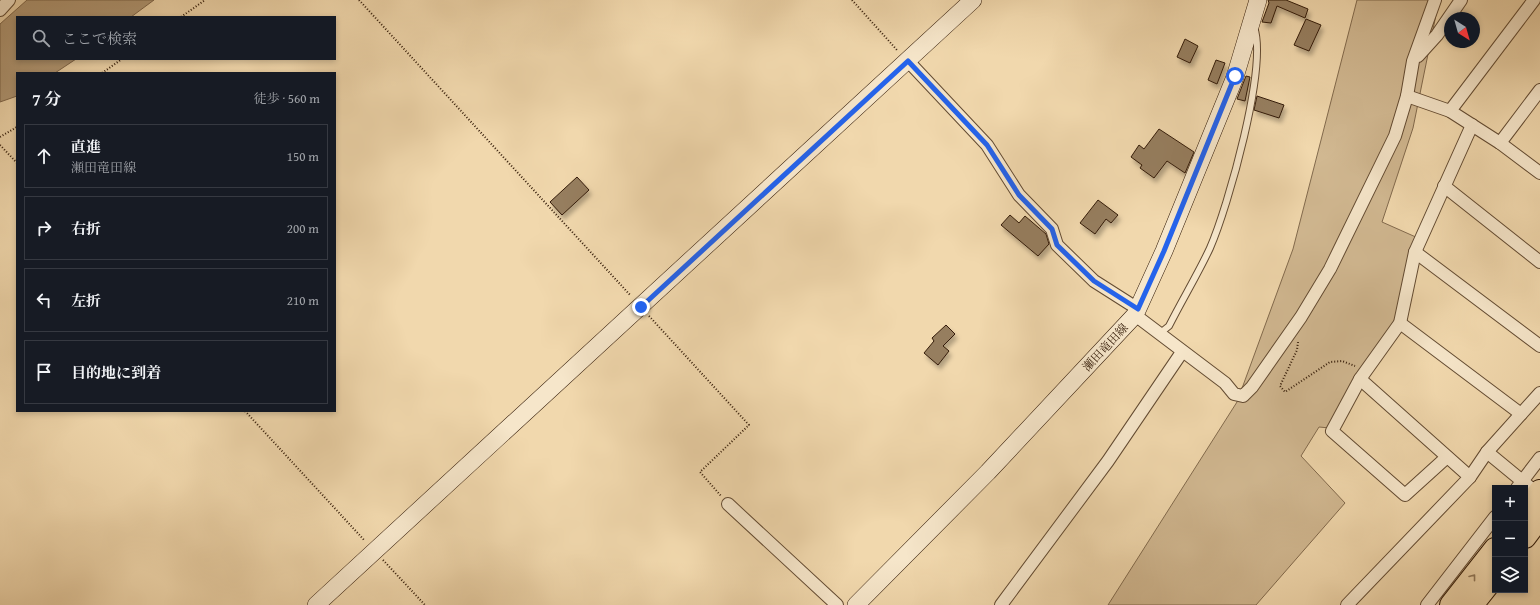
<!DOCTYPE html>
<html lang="ja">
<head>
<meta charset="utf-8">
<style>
  body { margin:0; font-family:"Gentium Book Plus","Noto Serif JP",serif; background:#20242c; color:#f1f3f6 }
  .controls { position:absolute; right:12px; bottom:12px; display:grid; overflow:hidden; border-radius:0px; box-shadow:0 2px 6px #0003 }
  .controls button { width:36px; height:36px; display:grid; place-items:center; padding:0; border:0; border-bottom:1px solid #363941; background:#171b24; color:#f1f3f6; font:20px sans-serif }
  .compass { position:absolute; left:1444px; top:12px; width:36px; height:36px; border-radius:50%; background:#171b24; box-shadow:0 2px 6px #0003; rotate:143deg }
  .stop { position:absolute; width:12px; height:12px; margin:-9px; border:3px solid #2563eb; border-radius:50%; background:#fff }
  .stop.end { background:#2563eb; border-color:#fff; box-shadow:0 1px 4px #0008 }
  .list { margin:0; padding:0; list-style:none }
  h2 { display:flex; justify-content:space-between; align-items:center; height:52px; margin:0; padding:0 16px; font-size:17px }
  h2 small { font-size:13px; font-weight:400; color:#9ea1a6 }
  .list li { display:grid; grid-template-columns:26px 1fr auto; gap:12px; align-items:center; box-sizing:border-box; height:64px; margin:0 8px 8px; padding:0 8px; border:1px solid #363941; border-radius:0px }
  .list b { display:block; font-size:15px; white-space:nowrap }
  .list p { margin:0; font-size:13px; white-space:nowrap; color:#9ea1a6 }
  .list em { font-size:13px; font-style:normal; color:#9ea1a6 }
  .icon { flex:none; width:22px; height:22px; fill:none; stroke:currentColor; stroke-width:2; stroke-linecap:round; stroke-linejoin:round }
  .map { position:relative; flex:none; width:1540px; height:605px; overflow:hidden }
  .search { position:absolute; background:#171b24; box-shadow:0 2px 6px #0003; left:16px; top:16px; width:320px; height:44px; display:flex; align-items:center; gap:10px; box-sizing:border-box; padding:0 14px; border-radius:0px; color:#9ea1a6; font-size:15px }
  .panel { position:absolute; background:#171b24; box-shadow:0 2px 6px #0003; left:16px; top:72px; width:320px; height:340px; border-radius:0px }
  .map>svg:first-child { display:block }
</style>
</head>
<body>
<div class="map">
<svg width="1540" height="605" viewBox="0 0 1540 605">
  <defs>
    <filter id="shadow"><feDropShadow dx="2.5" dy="4.5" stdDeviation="2" flood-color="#0004"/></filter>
  </defs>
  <rect width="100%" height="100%" fill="#f1d8ad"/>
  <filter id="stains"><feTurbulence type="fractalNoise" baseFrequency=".005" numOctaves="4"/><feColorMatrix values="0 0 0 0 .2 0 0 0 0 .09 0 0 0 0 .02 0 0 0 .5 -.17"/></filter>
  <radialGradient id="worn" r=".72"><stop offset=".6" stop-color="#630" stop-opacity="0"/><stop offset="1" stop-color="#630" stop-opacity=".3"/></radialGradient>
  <polygon fill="#d1b891" stroke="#826a4d" points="1357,0 1439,0 1413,128 1382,222 1418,238 1396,321 1330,428 1319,427 1301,456 1345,503 1256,605 1108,605 1237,402 1293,249"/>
  <polygon fill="#b19875" stroke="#7f664a" points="27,0 154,0 131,17 17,17 17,59 76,59 55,73 17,73 17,96 0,102 0,24"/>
  <g fill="#967e5e" stroke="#341c09" filter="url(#shadow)">
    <polygon points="1268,0 1286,0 1308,9 1305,18 1277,6 1271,23 1262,22 1269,3"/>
    <polygon points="1306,19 1321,25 1309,51 1294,45"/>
    <polygon points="1185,39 1198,46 1190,63 1177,57"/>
    <polygon points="1216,60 1225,63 1217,84 1208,80"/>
    <polygon points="1246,76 1250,77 1245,101 1237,99"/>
    <polygon points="1257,96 1284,105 1279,118 1254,110"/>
    <polygon points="1159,129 1194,152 1185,173 1167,161 1154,178 1140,168 1142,165 1131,157 1139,145 1144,149"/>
    <polygon points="577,177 589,190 562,215 550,202"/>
    <polygon points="1098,200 1118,215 1111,223 1106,219 1095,234 1080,223"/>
    <polygon points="1010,215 1019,223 1025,216 1046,234 1049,244 1038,256 1001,225"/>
    <polygon points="946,325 955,334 943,346 949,351 938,365 924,353 934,341 932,338"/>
  </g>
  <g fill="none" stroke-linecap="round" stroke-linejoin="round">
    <g stroke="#634b32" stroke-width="8">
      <path id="lane" d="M 1159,334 L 1169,326 C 1182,300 1198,274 1210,248 C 1228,207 1268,66 1254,27"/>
    </g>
    <g stroke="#634b32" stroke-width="14">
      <g id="street">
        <polyline points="0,10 9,0"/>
        <polyline points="1418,56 1437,35 1461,0"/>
        <polyline points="908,61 987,145 1019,195 1052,229 1057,245 1094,281 1138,309"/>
        <polyline points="1407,96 1450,111 1500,143 1540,173"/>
        <polyline points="1450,111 1534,0"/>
        <polyline points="1500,143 1540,90"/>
        <polyline points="1444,186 1540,262"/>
        <polyline points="1415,252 1540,346"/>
        <polyline points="1135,315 1225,383 1234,394 1243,396 1252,387 1301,317 1330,269 1395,136 1407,96 1413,61 1435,0"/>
        <polyline points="1400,323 1521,414"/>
        <polyline points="1360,379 1332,431 1405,495 1447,457"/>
        <polyline points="1487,452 1538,494"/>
        <polyline points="1470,477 1360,379 1400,323 1415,252 1472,125"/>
        <polyline points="1517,488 1540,458"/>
        <polyline points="728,504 837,605"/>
        <polyline points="1001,605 1108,461 1182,352"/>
        <polyline points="1347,605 1470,477 1487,452 1540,393"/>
        <polyline points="1427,605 1495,517"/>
      </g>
    </g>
    <g stroke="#341c09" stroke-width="18">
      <g id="secondary">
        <polyline points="316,605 973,0"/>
        <polyline points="856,605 988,472 1135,315 1164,251 1235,77 1258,0"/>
      </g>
    </g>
    <g stroke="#341c09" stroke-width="24">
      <g id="highway">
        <polyline points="1525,510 1540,491"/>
        <polyline points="1525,537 1540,517"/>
        <polyline points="1451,605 1495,549"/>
        <polyline points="1472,605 1495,576"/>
      </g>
    </g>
    <g stroke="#341c09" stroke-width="2" stroke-dasharray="1 2" stroke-linecap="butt">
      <polyline points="359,0 631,296"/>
      <polyline points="852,0 897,50"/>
      <polyline points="181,17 205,0"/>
      <polyline points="102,73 122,59"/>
      <polyline points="0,137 17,127"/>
      <polyline points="0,145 17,163"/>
      <polyline points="649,316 749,425 700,472 721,496"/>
      <polyline points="1298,342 1297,350 1280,386 1285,392 1330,362 1342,361 1355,366"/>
      <polyline points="245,411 365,541"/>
      <polyline points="383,560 425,605"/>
    </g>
    <use href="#lane" stroke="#f6e6ca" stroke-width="6"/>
    <use href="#street" stroke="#f6e6ca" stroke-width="12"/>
    <use href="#secondary" stroke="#f6e6ca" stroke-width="17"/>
    <use href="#highway" stroke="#f1d8ad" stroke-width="22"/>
  </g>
  <defs><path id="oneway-chevron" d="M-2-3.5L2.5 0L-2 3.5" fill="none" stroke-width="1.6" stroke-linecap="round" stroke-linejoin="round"/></defs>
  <use stroke="#927a5b" href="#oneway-chevron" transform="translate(1473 577) rotate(-52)"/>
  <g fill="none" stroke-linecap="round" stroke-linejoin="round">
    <polyline stroke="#2563eb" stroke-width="5" points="641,307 908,61 987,145 1019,195 1052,229 1057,245 1094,281 1138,309 1164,251 1235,76"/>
  </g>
  <g text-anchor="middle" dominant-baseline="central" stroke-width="4" stroke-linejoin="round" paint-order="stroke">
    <g font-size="12" fill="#341c09" stroke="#f6e6ca">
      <text transform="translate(1105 347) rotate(-47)">瀬田竜田線</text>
    </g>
  </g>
  <rect width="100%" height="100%" filter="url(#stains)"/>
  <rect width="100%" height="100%" fill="url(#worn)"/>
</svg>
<div class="controls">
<button>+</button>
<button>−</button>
<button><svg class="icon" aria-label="layers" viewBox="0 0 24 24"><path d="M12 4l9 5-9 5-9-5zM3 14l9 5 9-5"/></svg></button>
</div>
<svg class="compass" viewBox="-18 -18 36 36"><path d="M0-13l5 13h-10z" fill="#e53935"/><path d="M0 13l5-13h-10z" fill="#9ea1a6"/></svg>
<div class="stop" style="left:1235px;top:76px"></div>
<div class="stop end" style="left:641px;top:307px"></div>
<div class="search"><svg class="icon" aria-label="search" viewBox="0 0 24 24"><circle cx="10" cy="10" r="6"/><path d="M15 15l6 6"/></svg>ここで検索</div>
<section class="panel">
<h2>7 分<small>徒歩 · 560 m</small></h2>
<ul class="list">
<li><svg class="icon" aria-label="ahead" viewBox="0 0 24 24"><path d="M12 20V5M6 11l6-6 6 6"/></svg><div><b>直進</b><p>瀬田竜田線</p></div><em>150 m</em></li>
<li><svg class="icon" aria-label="right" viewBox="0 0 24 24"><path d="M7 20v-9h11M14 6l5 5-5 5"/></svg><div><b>右折</b></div><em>200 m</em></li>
<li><svg class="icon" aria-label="left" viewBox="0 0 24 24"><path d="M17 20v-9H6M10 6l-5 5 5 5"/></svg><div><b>左折</b></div><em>210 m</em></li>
<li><svg class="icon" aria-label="arrive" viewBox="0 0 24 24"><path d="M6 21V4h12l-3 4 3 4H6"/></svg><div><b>目的地に到着</b></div></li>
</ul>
</section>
</div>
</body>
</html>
